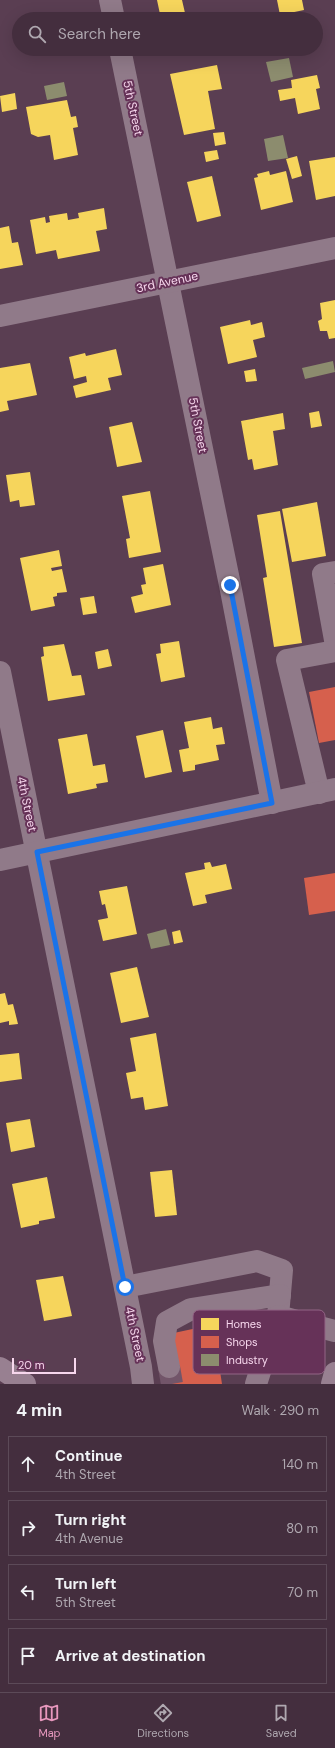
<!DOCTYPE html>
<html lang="en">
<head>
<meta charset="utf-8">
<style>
  body { margin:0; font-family:"DM Sans",sans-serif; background:#4e3a49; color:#f1f3f6 }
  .scale { position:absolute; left:12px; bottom:10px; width:64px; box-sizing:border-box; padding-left:4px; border:2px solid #f7d7ed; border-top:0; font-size:11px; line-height:14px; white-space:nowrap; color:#f7d7ed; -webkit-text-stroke:3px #663258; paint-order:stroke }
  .stop { position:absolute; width:12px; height:12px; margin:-9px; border:3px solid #1a73e8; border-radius:50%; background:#fff }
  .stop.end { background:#1a73e8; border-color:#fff; box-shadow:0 1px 4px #0008 }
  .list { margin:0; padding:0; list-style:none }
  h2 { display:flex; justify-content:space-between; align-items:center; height:52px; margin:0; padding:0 16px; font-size:17px }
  h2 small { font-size:13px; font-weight:400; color:#afa8b0 }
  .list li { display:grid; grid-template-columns:26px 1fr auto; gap:12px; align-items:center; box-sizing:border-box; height:56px; margin:0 8px 8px; padding:0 8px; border:1px solid #5c4a58; border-radius:0px }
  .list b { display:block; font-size:15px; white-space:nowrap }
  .list p { margin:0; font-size:13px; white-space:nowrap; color:#afa8b0 }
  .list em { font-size:13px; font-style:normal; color:#afa8b0 }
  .icon { flex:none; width:22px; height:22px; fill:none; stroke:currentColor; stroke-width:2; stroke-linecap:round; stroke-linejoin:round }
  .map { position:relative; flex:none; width:335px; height:1384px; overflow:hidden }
  .search { position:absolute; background:#442e3e; box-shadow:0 4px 16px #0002; left:12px; right:12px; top:12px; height:44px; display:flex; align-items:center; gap:10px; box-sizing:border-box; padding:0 14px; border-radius:22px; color:#afa8b0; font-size:15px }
  .sheet { height:308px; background:#442e3e }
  nav { display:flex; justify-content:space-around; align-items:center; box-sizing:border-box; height:56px; border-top:1px solid #5c4a58; background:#442e3e; font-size:11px; color:#afa8b0 }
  nav a { display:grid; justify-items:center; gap:2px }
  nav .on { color:#e797bd }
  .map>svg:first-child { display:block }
</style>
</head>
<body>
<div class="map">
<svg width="335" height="1384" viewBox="0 0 335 1384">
  <rect width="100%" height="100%" fill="#5a3e52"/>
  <g fill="#f6d55c">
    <polygon points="157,0 182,0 185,13 181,14 182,19 161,19"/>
    <polygon points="277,0 302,0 304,10 280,15"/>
    <polygon points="52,12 53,19 30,19 30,17"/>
    <polygon points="33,49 57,49 57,51 34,56"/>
    <polygon points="217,65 222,89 208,91 215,129 184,135 170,74"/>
    <polygon points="317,75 320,88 316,89 320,109 298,114 295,98 280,101 278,90 292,88 291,80"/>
    <polygon points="15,93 17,109 2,112 0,96"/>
    <polygon points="67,100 71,117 76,116 78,127 73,128 78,155 54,160 50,135 38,137 31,134 26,107"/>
    <polygon points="224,132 226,144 215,146 213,133"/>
    <polygon points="217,150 219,159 206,162 204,152"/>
    <polygon points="297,156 302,176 292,179 286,159"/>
    <polygon points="335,157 335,196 316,200 309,161"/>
    <polygon points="269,171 270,175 286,171 293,202 261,210 254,178 258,177 257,174"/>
    <polygon points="212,176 221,216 197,222 187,182"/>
    <polygon points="104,208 107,229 96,231 100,251 58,259 56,250 36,254 30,220 45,217 46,223 50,222 49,216 67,213 68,220 79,218 78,213"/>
    <polygon points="9,226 12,243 18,242 23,265 0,269 0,228"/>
    <polygon points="335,300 335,338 329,339 327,331 320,331 318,321 322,319 320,303"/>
    <polygon points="250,320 251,325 262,322 265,337 253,340 257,357 228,364 220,327"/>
    <polygon points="116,349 122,375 108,378 111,390 76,398 73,386 87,382 86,376 74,379 69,357 85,353 86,356"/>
    <polygon points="30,363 37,395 7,401 9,410 0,412 0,368"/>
    <polygon points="255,369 257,381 246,382 244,371"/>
    <polygon points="319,411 322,426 311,428 309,413"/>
    <polygon points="283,413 285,429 273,431 278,465 254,470 252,459 248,460 241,421"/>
    <polygon points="132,422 142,462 117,467 109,427"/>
    <polygon points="30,472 35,505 20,507 19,500 10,502 6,475"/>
    <polygon points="150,491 161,552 129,558 126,539 130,538 122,496"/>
    <polygon points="317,502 326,556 292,562 282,509"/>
    <polygon points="280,511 302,643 274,647 263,578 267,577 257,515"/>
    <polygon points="59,550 62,566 51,568 52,571 62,569 67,592 57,593 57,596 53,597 55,606 31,611 20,558"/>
    <polygon points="163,564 171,605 135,613 131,597 143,594 141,585 146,584 143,568"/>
    <polygon points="94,596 97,613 83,615 80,598"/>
    <polygon points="179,641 185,677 161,682 156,654 161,653 160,644"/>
    <polygon points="64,644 72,676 81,675 85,695 48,701 41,657 44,656 43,647"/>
    <polygon points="108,649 112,666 98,669 95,652"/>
    <polygon points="211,717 213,729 222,727 225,744 216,745 219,760 195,765 195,770 183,772 179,750 189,748 184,722"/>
    <polygon points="163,730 172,772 145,778 136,736"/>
    <polygon points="87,734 93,766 105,764 108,782 96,784 97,788 68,794 58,739"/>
    <polygon points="210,862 212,867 226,864 232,889 205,895 207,903 193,906 185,873 205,869 204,863"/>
    <polygon points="127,886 137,934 103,941 98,920 108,918 105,904 102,905 99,891"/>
    <polygon points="180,930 183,942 174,944 172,932"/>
    <polygon points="137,967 149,1017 121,1023 110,973"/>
    <polygon points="5,993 8,1005 13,1004 18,1024 9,1025 9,1021 0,1023 0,994"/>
    <polygon points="156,1033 168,1106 145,1110 143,1097 131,1099 126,1073 136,1071 130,1038"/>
    <polygon points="19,1053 22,1079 0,1082 0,1055"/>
    <polygon points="30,1119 35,1147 11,1152 6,1123"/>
    <polygon points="172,1170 177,1215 155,1217 150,1172"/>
    <polygon points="47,1177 55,1218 39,1221 39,1224 21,1228 12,1184"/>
    <polygon points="63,1276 72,1316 44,1321 36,1280"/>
  </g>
  <g fill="#d6604d">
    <polygon points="335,687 335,740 319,743 309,692"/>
    <polygon points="335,873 335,911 309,915 304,878"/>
    <polygon points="202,1327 208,1360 218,1358 222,1384 171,1384 169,1371 169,1334"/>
  </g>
  <g fill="#8c8c6e">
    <polygon points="289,58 293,77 271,82 266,62"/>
    <polygon points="64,82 67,96 47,100 44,86"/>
    <polygon points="283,135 288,158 268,161 264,139"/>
    <polygon points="333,361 335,372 305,379 302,368"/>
    <polygon points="166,929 170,945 151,949 147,934"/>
  </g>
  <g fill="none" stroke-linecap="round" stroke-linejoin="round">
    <polyline stroke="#725569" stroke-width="22" stroke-dasharray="22 11" stroke-linecap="butt" points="169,1367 172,1384"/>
    <g stroke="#907a89" stroke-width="22">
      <polyline points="110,0 114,19"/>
      <polyline points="120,49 230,585 272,803"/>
      <polyline points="0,316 335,248"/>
      <polyline points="335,572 323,574 335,640"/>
      <polyline points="0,672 141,1367 143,1384"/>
      <polyline points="319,793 287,660 335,651"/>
      <polyline points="0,860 335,789"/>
      <polyline points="125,1287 257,1261 282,1270 278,1316 335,1331"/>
      <polyline points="169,1367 164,1341 167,1322 191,1309 280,1295"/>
      <polyline points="256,1384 278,1316"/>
    </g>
    <g stroke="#988091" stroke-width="22">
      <polyline points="0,1368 25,1384"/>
      <polyline points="332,1384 335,1373"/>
    </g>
  </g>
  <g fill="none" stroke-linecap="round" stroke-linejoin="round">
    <polyline stroke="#1a73e8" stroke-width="5" points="125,1287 37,852 272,803 230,585"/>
  </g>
  <g text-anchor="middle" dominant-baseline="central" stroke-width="4" stroke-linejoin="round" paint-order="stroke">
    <g font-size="12" fill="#f7d7ed" stroke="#663258">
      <text transform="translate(133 108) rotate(78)">5th Street</text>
      <text transform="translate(167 282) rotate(-12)">3rd Avenue</text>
      <text transform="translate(198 425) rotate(79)">5th Street</text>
      <text transform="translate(27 804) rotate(78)">4th Street</text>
      <text transform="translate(135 1334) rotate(78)">4th Street</text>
    </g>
  </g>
  <rect x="193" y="1310" width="132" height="64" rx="6" fill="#663258" stroke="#926485" stroke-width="1"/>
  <rect x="201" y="1318" width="18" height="12" fill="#f6d55c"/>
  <rect x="201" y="1336" width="18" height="12" fill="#d6604d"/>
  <rect x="201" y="1354" width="18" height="12" fill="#8c8c6e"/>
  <g font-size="11" fill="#f7d7ed">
    <text x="226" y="1328">Homes</text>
    <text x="226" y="1346">Shops</text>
    <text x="226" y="1364">Industry</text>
  </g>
</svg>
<div class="scale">20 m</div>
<div class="stop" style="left:125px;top:1287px"></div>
<div class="stop end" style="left:230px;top:585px"></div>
<div class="search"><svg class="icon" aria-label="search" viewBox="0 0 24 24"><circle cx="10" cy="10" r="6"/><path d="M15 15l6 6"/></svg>Search here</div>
</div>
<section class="sheet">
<h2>4 min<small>Walk · 290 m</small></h2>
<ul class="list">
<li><svg class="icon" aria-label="ahead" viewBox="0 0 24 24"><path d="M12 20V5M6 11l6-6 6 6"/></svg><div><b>Continue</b><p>4th Street</p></div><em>140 m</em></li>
<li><svg class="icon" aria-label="right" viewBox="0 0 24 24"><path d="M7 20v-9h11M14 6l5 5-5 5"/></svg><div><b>Turn right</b><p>4th Avenue</p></div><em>80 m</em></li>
<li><svg class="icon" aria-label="left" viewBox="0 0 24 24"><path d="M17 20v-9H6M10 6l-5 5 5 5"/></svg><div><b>Turn left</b><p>5th Street</p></div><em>70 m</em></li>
<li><svg class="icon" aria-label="arrive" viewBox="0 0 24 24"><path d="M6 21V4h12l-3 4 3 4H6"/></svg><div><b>Arrive at destination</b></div></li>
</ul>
</section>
<nav>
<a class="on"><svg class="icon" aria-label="map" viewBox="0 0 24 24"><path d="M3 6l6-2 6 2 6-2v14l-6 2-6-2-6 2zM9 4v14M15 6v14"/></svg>Map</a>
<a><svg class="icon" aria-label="directions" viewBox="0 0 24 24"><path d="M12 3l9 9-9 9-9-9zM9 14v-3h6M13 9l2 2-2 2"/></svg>Directions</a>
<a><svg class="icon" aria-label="saved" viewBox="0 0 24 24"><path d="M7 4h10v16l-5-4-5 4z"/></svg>Saved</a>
</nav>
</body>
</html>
